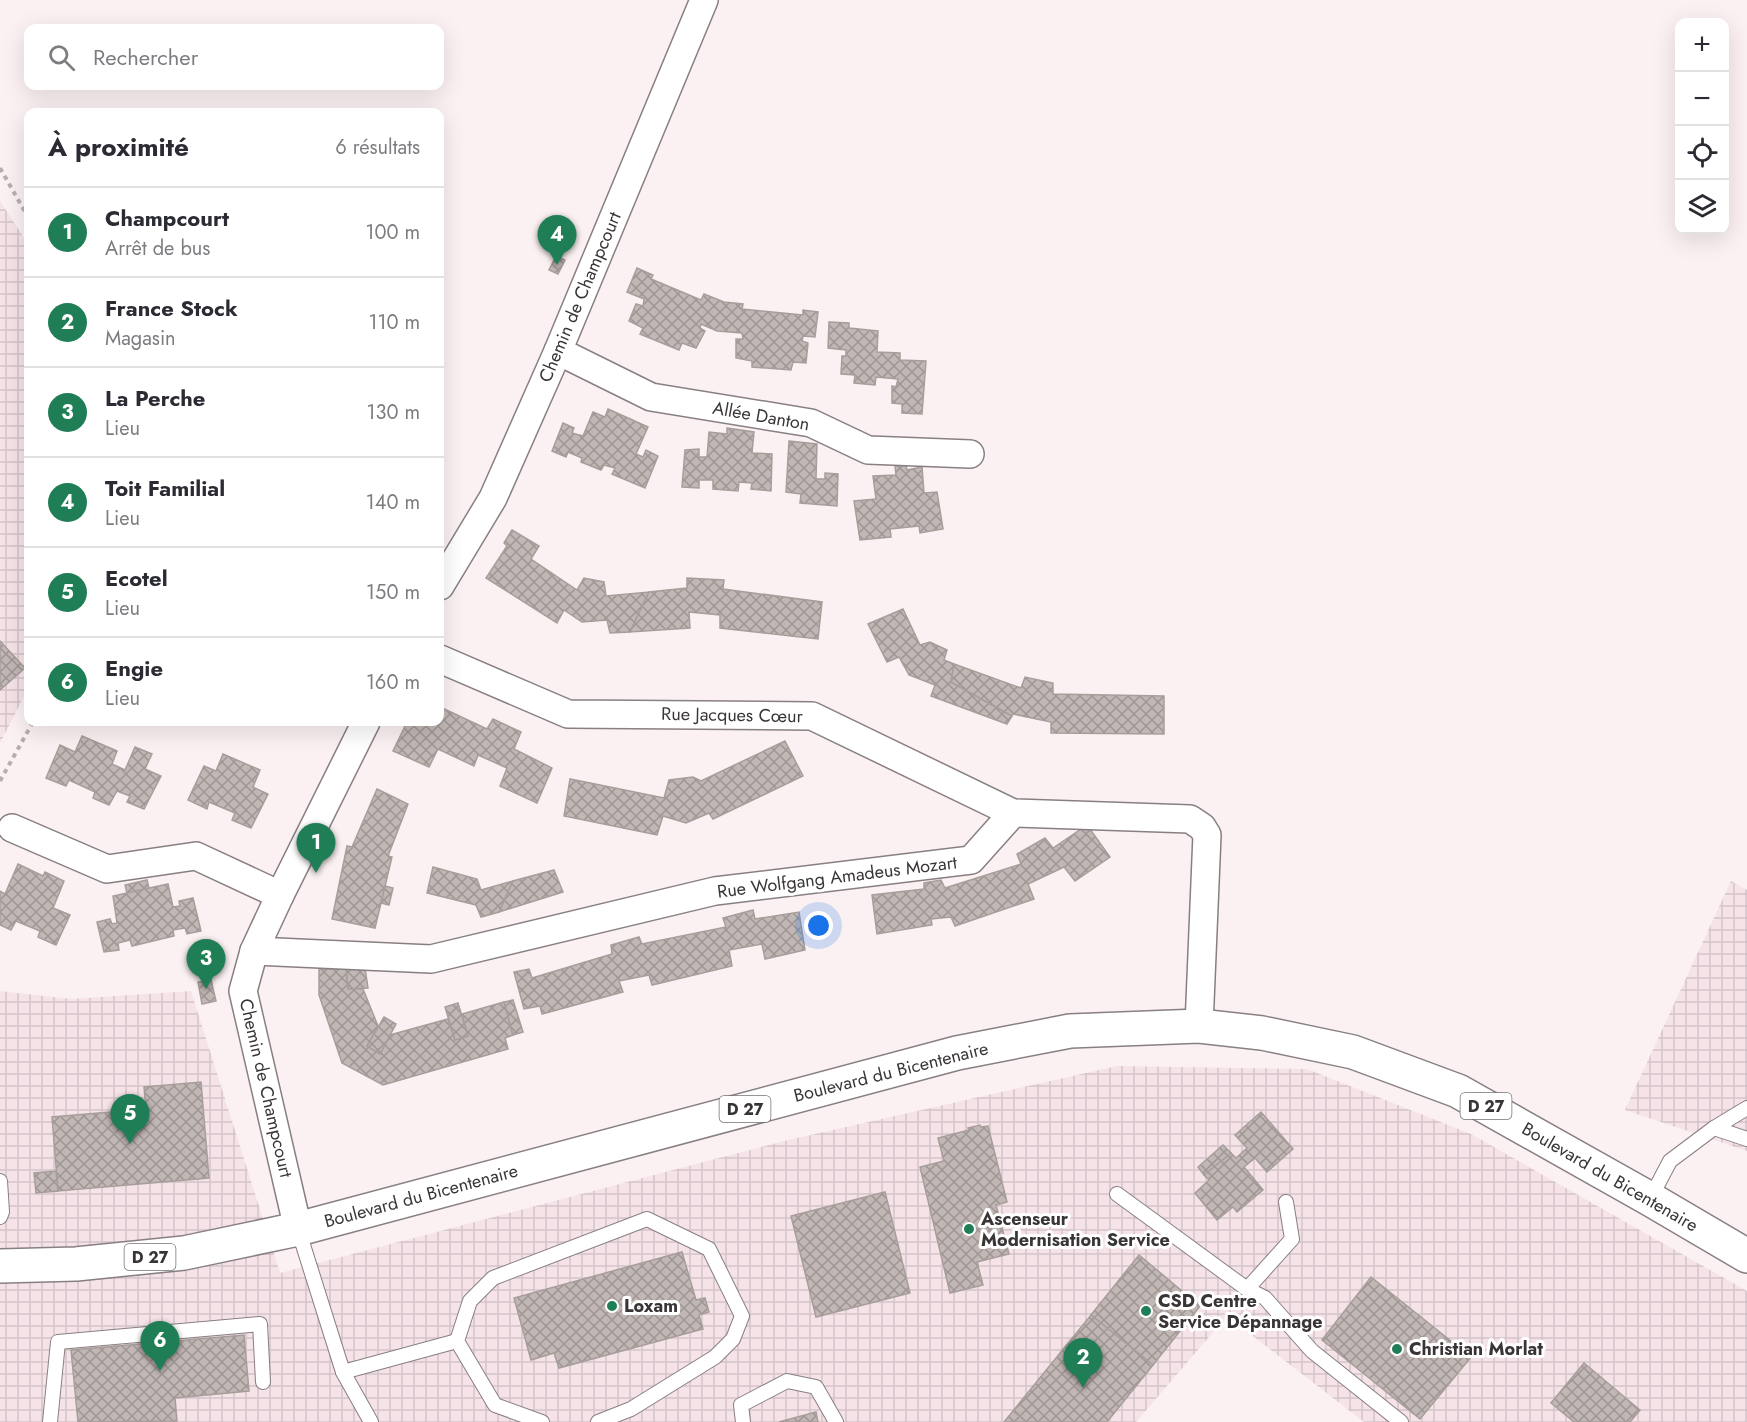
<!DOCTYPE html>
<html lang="fr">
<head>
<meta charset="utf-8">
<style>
  body { margin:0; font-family:Jost,sans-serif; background:#f2f2f3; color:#2b2b33 }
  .controls { position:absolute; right:18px; top:18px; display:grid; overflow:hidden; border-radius:12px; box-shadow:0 6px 24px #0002 }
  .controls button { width:54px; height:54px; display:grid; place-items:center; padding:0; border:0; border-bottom:2px solid #e1e1e2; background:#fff; color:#2b2b33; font:30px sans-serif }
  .you { position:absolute; left:819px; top:926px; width:21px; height:21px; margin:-15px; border:4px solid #fff; border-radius:50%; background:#1a73e8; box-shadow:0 0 0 9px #1a73e833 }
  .badge { display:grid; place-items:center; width:39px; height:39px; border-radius:50%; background:#1f7e56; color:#fff; font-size:20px; font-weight:700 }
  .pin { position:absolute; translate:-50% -50px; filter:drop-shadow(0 2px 3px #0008) }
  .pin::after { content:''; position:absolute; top:32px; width:21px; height:18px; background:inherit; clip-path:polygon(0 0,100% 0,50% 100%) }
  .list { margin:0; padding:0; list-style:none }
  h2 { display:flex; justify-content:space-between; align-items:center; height:78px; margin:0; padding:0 24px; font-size:26px }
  h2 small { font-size:20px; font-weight:400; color:#7c7c81 }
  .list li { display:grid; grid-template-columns:39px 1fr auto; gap:18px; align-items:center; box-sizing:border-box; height:90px; padding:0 24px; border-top:2px solid #e1e1e2 }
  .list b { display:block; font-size:22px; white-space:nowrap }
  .list p { margin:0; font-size:20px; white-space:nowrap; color:#7c7c81 }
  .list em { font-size:20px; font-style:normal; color:#7c7c81 }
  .icon { flex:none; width:33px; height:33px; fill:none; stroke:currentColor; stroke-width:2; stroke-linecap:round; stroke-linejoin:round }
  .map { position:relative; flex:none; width:1747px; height:1422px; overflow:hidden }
  .search { position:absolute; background:#fff; box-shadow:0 6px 24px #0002; left:24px; top:24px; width:420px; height:66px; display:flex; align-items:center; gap:15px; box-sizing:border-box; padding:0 21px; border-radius:12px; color:#7c7c81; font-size:22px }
  .panel { position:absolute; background:#fff; box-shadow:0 6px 24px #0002; left:24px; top:108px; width:420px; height:618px; border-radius:12px }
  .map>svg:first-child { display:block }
</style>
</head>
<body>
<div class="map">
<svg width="1747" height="1422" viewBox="0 0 1747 1422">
  <defs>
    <pattern id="industrial-grid" width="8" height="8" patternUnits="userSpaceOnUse" patternTransform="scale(1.5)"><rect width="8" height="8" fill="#f6e3e8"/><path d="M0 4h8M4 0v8" fill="none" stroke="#d4c3c8"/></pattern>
    <pattern id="building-cross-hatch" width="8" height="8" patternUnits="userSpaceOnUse" patternTransform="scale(1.5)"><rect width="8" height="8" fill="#c1b7b5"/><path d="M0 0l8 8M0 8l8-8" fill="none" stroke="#9e9694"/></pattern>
  </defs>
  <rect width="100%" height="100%" fill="#fbf1f3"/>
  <g fill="url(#industrial-grid)">
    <polygon points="0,201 28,244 28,689 0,743"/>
    <polygon points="1731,881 1747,890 1747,1151 1625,1110"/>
    <polygon points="0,991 71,999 191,991 280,1273 784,1141 1117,1066 1307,1069 1471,1134 1747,1291 1747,1422 1364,1422 1227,1316 1136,1422 0,1422"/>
  </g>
  <g fill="url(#building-cross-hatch)" stroke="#a79e9c" stroke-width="1.5">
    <polygon points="556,256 565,260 558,274 549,270"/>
    <polygon points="637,268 653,275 651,279 701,300 704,294 724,302 743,304 742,309 803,315 803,310 818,312 815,337 803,336 802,341 808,343 806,363 793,362 791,370 752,367 752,361 736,358 736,339 743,339 742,333 717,331 701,324 700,328 705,331 696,348 682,343 679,350 640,334 643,328 629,321 636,304 643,306 644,299 627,292"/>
    <polygon points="829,322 849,323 849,328 878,331 877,352 900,353 900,360 926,361 922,414 902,413 902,404 892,403 892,386 896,387 898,379 876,377 875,385 854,383 855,375 841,374 842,356 846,356 846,350 828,348"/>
    <polygon points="608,409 648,427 636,454 643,457 646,450 658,456 645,488 612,474 615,468 604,465 601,470 581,462 582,458 568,452 566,457 552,451 563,423 574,428 572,433 583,436 593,412 605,417"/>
    <polygon points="727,428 754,432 752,453 772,454 771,491 751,489 752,483 739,482 738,491 713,489 713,480 699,480 699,488 682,487 685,450 699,449 699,457 707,457 709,432 727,434"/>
    <polygon points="789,441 817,444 816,479 825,479 825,473 838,474 837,506 800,503 801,494 786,492"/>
    <polygon points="906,465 907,470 922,467 924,493 937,492 943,529 920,533 919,526 890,529 891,537 860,540 854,501 876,499 873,476 896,475 895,466"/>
    <polygon points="512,530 539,546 531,559 577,590 584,578 604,582 606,596 649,592 630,632 610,633 607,620 582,622 564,610 557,623 486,578 507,546 504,543"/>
    <polygon points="687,578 724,580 723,589 822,602 818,639 720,628 720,615 689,612 690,628 630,632 649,592 687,588"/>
    <polygon points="903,609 920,645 930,642 947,650 944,660 954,664 951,682 1012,716 1007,724 931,696 935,685 909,675 899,657 887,662 868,624"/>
    <polygon points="0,641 25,668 0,690"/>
    <polygon points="954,664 1021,688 1025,677 1053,683 1053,694 1164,696 1164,734 1051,733 1051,722 1013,714 1012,716 951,682"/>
    <polygon points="440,707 487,729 493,719 521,732 514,749 552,768 537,803 500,786 507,768 478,755 474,766 438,749 429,767 393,751 407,722 440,722"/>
    <polygon points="82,736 117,751 112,764 125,770 135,747 152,754 145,769 161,776 144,809 127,802 130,796 117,791 109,805 93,798 95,792 69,780 66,786 46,778 60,745 75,752"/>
    <polygon points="785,741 803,776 713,819 709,813 686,823 663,816 657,835 564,816 570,779 664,798 669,780 693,777 701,781"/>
    <polygon points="223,754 260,770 253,787 268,794 251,828 232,820 235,813 209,802 207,809 188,800 204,766 216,771"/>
    <polygon points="377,789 408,804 388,856 392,857 375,928 332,919 347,846 352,847"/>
    <polygon points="1087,825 1110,857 1075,881 1064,867 1028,884 1034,899 955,926 951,917 931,919 932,925 877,934 872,895 924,889 924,883 941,880 945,888 1021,864 1017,854 1045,838 1053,848"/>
    <polygon points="18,864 43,876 45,872 64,881 53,908 70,915 56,945 38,937 40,931 16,921 11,930 0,925 0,891 5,894"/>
    <polygon points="433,867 477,879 481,890 513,881 499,912 481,917 476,905 427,893"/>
    <polygon points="554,870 563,892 499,912 513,881"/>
    <polygon points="147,880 149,888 127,893 125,885"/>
    <polygon points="168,884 173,907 180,906 179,901 193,898 201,931 187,934 185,928 173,930 174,936 132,946 130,940 118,943 119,950 104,952 97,922 110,919 112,924 117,923 113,896"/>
    <polygon points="385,886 393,888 389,905 381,903"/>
    <polygon points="753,910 755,919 799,912 805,950 765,959 762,944 729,950 732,966 652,985 649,975 619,981 623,992 542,1014 540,1006 524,1009 514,972 529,969 532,978 612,954 611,945 639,937 642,944 726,927 723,918"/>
    <polygon points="365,968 368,988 348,989 346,969"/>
    <polygon points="319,969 346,969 348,989 363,989 378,1026 367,1046 380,1054 390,1035 448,1019 455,1040 468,1036 462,1014 504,1002 513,1035 505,1038 508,1049 383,1085 342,1063 319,995"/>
    <polygon points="211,980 216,1001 202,1004 198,982"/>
    <polygon points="513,1000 523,1032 513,1035 504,1002"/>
    <polygon points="458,1003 468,1036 455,1040 445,1007"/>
    <polygon points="384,1017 396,1024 380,1054 367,1046"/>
    <polygon points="201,1082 209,1178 58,1191 52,1117 146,1109 144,1087"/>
    <polygon points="1261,1112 1293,1149 1267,1172 1255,1158 1244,1167 1263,1190 1237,1212 1233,1207 1217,1220 1195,1193 1209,1180 1204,1175 1231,1153 1236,1158 1247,1148 1235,1135"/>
    <polygon points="980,1125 981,1127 988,1126 1007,1202 996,1205 1009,1254 977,1262 983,1285 950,1293 920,1167 944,1161 938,1138 969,1130 968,1128"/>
    <polygon points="1223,1145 1231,1153 1204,1175 1198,1167"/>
    <polygon points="56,1171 58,1191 36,1193 34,1173"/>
    <polygon points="885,1192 910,1293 816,1317 791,1216"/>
    <polygon points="682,1252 696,1300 705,1298 709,1312 699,1315 703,1329 559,1368 554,1353 531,1360 514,1298"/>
    <polygon points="1139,1255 1200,1306 1153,1365 1091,1315"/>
    <polygon points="1371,1277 1471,1357 1420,1419 1322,1340"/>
    <polygon points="1091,1315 1153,1365 1107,1422 1027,1422 1013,1411"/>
    <polygon points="244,1335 249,1391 175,1398 177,1421 78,1422 71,1350"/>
    <polygon points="1584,1363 1640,1410 1630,1422 1574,1422 1551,1403"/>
    <polygon points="1013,1411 1027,1422 1004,1422"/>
    <polygon points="816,1412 818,1422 779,1422"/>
  </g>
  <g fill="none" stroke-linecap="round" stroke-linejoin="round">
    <g stroke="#887f82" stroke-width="16">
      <g id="lane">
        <polyline points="1714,1128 1747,1139"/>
        <polyline points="0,1181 2,1212 0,1217"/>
        <polyline points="1117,1194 1247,1289 1292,1239 1286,1202"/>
        <polyline points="1650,1199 1670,1161 1714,1128 1747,1108"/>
        <polyline points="298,1229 343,1372 371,1422"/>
        <polyline points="1247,1289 1265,1298 1312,1351 1401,1422"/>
        <polyline points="343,1372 457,1341"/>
        <polyline points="50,1422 58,1342 260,1324 263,1382"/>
        <polyline points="542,1422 495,1405 457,1341 470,1301 493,1278 647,1219 709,1249 742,1316 733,1339 715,1357 631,1409 598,1422"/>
        <polyline points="743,1422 741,1405 787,1381 816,1387 836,1422"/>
      </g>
    </g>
    <g stroke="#887f82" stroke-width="30">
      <g id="street">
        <polyline points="558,351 651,397 811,423 868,450 970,454"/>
        <polyline points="440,586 493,498 558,351 704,0"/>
        <polyline points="440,659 568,714 812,716 1013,813 1190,819 1202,827 1207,835 1199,1026"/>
        <polyline points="12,828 107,869 196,856 280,895"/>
        <polyline points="254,951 431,959 715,891 971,860 1013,813"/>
        <polyline points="298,1229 243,991 254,951 280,895 366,722"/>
      </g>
    </g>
    <g stroke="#887f82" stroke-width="36">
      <polyline id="primary" points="0,1266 76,1264 184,1253 298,1229 957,1053 1070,1031 1199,1026 1262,1033 1353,1052 1458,1091 1650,1199 1747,1256"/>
    </g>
    <g stroke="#b6aeb0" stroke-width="4" stroke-dasharray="4.5 4.5" stroke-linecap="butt">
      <polyline points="0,168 28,217"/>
      <polyline points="0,781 33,722"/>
    </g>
    <use href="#lane" stroke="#fff" stroke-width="14"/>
    <use href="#street" stroke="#fff" stroke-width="27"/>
    <use href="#primary" stroke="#fff" stroke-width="33"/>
  </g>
  <g fill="#1f7e56" stroke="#fff" stroke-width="2">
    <circle cx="969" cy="1229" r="6"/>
    <circle cx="612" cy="1306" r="6"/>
    <circle cx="1146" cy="1311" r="6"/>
    <circle cx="1397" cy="1349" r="6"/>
  </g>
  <g text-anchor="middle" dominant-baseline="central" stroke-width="6" stroke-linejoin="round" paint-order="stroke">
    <g fill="#fff" stroke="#747272" stroke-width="1.5">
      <rect x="1460.5" y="1093" width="51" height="26" rx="4.5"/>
      <rect x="719.5" y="1096" width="51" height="26" rx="4.5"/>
      <rect x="124.5" y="1244" width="51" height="26" rx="4.5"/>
    </g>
    <g font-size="16" font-weight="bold" fill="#393536">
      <text x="1486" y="1106">D 27</text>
      <text x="745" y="1109">D 27</text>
      <text x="150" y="1257">D 27</text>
    </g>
    <g font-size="18" fill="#393536" stroke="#fff">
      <text transform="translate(580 297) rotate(-67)">Chemin de Champcourt</text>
      <text transform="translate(761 416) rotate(10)">Allée Danton</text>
      <text transform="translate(732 715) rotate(1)">Rue Jacques Cœur</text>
      <text transform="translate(837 877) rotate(-7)">Rue Wolfgang Amadeus Mozart</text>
      <text transform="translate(891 1072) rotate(-14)">Boulevard du Bicentenaire</text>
      <text transform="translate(266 1088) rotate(77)">Chemin de Champcourt</text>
      <text transform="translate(1610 1177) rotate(30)">Boulevard du Bicentenaire</text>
      <text transform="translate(421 1196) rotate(-15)">Boulevard du Bicentenaire</text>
    </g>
    <g font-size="18" font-weight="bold" fill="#393536" stroke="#fff" text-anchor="start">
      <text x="981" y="1219">Ascenseur<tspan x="981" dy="21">Modernisation Service</tspan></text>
      <text x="1158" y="1301">CSD Centre<tspan x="1158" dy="21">Service Dépannage</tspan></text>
      <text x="624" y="1306">Loxam</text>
      <text x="1409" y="1349">Christian Morlat</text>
    </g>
  </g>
</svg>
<div class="controls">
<button>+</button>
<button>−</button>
<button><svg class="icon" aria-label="locate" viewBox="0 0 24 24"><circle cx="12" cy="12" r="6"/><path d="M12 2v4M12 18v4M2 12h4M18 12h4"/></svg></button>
<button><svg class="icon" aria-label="layers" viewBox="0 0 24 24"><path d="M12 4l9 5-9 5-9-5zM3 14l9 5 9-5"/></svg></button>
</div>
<div class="you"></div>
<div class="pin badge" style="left:316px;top:873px">1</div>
<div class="pin badge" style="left:1083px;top:1388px">2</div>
<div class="pin badge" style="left:206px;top:989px">3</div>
<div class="pin badge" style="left:557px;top:265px">4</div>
<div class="pin badge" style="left:130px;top:1144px">5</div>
<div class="pin badge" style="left:160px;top:1371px">6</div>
<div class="search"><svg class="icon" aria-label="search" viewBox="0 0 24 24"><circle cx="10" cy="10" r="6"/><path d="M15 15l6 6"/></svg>Rechercher</div>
<section class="panel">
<h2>À proximité<small>6 résultats</small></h2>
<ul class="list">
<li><span class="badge">1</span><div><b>Champcourt</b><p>Arrêt de bus</p></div><em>100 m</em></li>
<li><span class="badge">2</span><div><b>France Stock</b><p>Magasin</p></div><em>110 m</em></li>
<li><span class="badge">3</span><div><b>La Perche</b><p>Lieu</p></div><em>130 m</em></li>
<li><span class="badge">4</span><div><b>Toit Familial</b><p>Lieu</p></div><em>140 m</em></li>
<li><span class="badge">5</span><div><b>Ecotel</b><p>Lieu</p></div><em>150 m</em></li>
<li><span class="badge">6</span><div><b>Engie</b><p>Lieu</p></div><em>160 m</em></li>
</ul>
</section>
</div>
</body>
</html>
